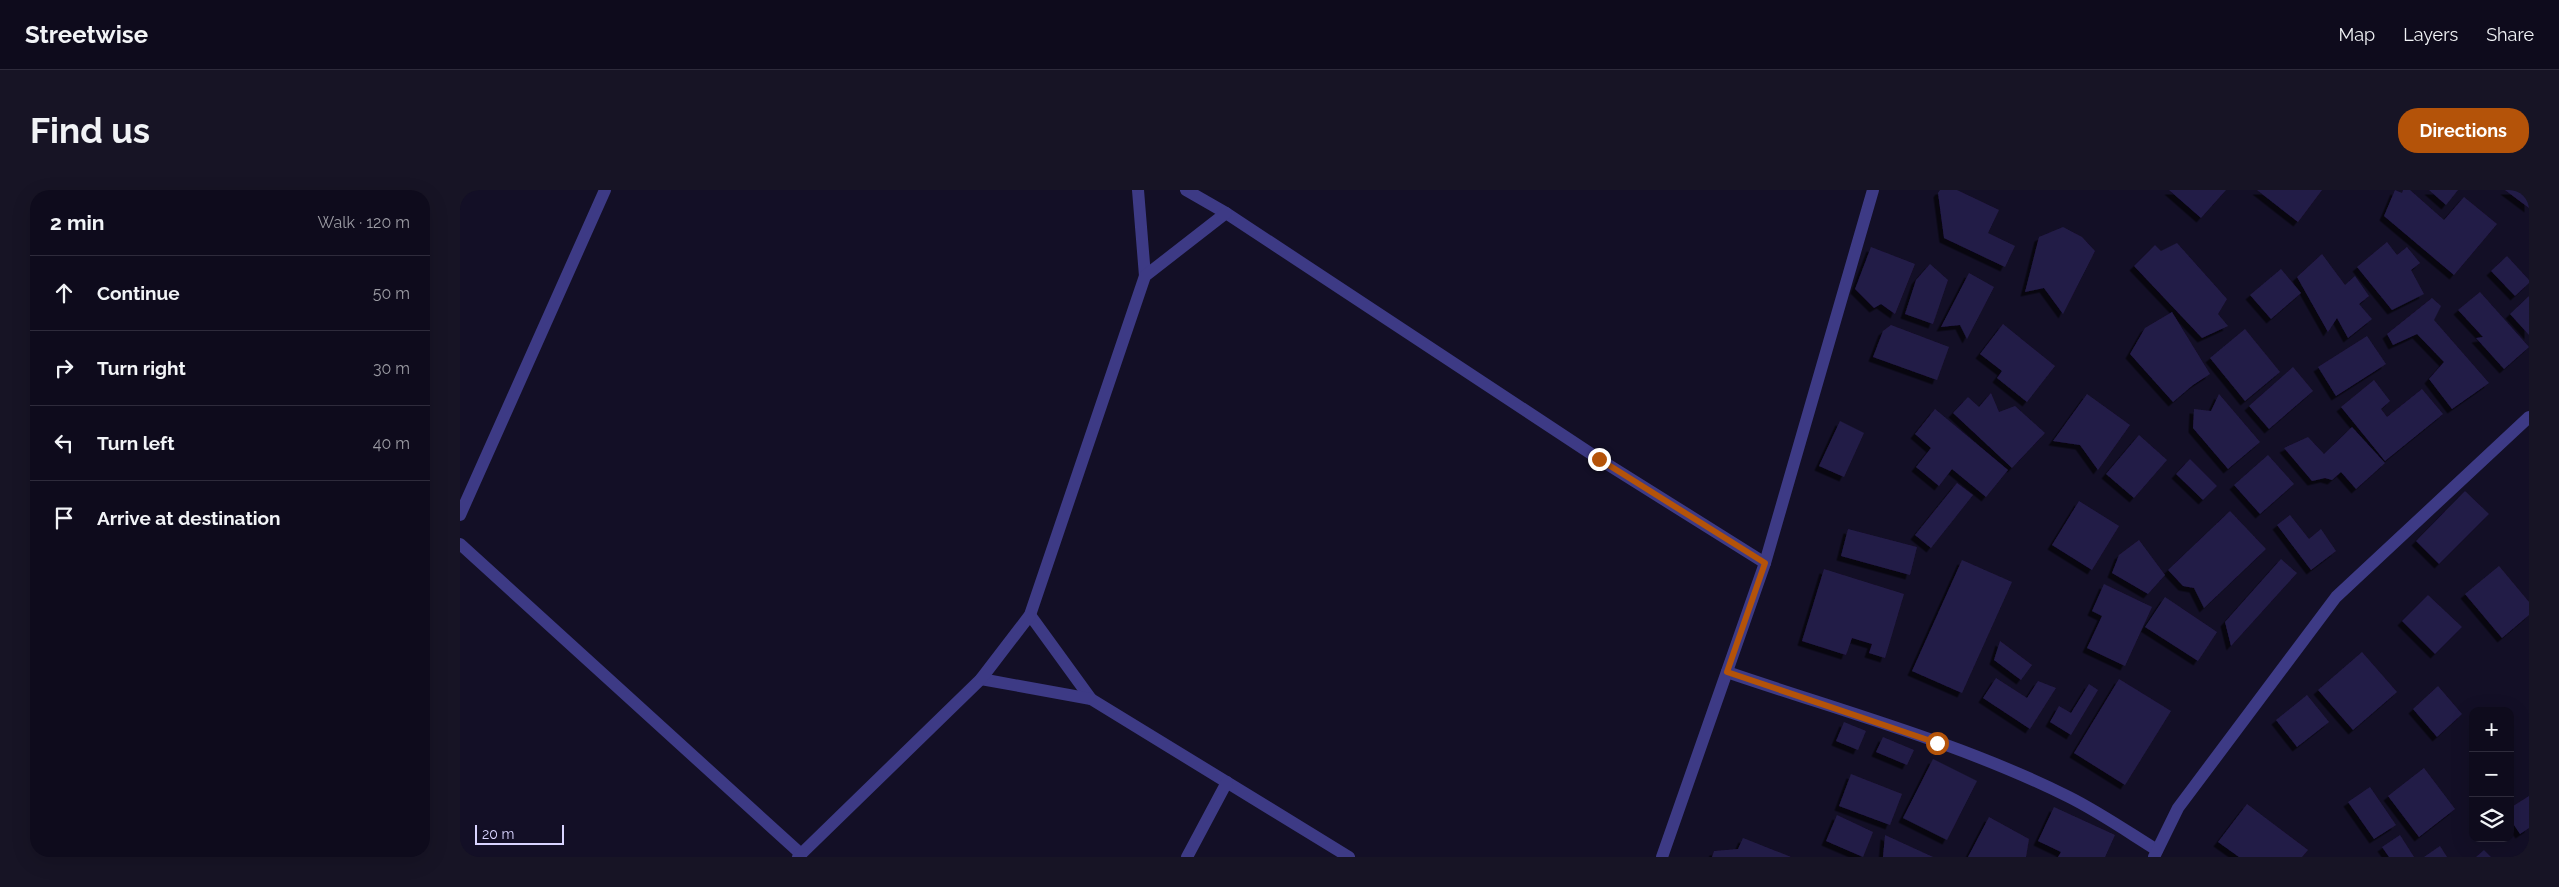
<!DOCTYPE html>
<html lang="en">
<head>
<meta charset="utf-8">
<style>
  body { margin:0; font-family:Raleway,sans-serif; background:#171425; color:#f1f3f6 }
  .controls { position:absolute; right:15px; bottom:15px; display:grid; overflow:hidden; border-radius:10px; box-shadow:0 5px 20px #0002 }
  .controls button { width:45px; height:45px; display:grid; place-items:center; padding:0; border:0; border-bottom:1px solid #2e2b3b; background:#0e0b1c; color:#f1f3f6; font:25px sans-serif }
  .scale { position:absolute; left:15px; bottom:12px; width:89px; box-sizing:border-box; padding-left:5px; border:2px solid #d9d4ff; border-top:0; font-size:14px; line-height:18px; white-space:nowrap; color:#d9d4ff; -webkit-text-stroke:4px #130f26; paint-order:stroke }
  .stop { position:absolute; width:15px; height:15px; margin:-11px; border:4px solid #b45309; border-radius:50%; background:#fff }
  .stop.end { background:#b45309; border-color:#fff; box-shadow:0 1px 5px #0008 }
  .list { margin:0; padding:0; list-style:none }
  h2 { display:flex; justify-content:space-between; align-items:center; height:65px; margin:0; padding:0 20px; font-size:21px }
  h2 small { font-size:16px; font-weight:400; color:#9b9ba3 }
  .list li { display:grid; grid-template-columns:32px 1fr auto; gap:15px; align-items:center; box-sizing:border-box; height:75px; padding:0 20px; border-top:1px solid #2e2b3b }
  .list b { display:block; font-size:19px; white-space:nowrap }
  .list em { font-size:16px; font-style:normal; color:#9b9ba3 }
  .icon { flex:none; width:28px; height:28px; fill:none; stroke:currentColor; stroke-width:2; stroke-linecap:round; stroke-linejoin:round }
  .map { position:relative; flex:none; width:2069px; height:667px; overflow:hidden; border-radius:20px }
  header { display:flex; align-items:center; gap:30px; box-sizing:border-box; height:70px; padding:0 25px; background:#0e0b1c; border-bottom:1px solid #2e2b3b }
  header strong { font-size:24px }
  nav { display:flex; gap:28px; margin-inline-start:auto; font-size:18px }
  .intro { display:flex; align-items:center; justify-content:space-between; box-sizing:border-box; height:120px; padding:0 30px }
  h1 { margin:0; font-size:35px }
  .button { padding:12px 22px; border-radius:20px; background:#b45309; color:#fff; font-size:18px; font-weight:700 }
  main { display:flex; gap:30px; padding:0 30px }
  aside { flex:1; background:#0e0b1c; border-radius:20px; box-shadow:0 5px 20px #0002 }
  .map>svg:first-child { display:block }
</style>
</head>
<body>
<header>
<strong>Streetwise</strong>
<nav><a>Map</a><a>Layers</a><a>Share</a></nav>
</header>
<div class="intro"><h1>Find us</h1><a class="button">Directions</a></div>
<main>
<aside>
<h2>2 min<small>Walk · 120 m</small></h2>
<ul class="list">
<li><svg class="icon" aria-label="ahead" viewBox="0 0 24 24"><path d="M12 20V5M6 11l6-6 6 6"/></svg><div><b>Continue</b></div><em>50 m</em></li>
<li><svg class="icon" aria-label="right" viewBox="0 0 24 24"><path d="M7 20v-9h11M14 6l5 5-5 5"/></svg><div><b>Turn right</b></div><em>30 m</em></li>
<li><svg class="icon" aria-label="left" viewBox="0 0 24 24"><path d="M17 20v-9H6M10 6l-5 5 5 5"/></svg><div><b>Turn left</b></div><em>40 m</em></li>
<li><svg class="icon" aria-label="arrive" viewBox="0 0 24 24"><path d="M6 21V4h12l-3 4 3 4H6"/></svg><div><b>Arrive at destination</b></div></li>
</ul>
</aside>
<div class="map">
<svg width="2069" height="667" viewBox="0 0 2069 667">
  <defs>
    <filter id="shadow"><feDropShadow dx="-4.5" dy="4.5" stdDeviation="0" flood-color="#0009"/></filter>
  </defs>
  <rect width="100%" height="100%" fill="#130f26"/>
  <g fill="#241b47" filter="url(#shadow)">
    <polygon points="1480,0 1497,0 1539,20 1528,43 1555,56 1545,77 1484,48 1478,3"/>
    <polygon points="1709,0 1766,0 1741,28"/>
    <polygon points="1797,0 1862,0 1838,32"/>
    <polygon points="1935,0 1942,3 1943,0 1950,0 1984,30 2004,7 2037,34 1994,85 1924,26"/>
    <polygon points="1969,0 1998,0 1986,15"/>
    <polygon points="2045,0 2069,0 2069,18"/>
    <polygon points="1603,37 1622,47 1635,61 1603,124 1584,98 1565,102 1579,47"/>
    <polygon points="1927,52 1937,65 1947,57 1960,73 1951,80 1964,104 1932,120 1897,77"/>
    <polygon points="1717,53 1767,109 1758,124 1768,136 1742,148 1674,76 1695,55 1701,61"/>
    <polygon points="1411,57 1455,74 1435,124 1421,114 1414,118 1395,99"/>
    <polygon points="1862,64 1885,95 1895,86 1909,106 1899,114 1912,129 1888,148 1877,128 1868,142 1837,87"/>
    <polygon points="2047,66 2069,90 2069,93 2055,106 2031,81"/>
    <polygon points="1470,74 1488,90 1473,134 1445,124 1456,90"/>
    <polygon points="1821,79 1841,103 1811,129 1790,105"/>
    <polygon points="1509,83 1534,97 1507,149 1500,135 1481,137"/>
    <polygon points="2020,102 2069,157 2044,179 2016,148 2023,147 1998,120"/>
    <polygon points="2069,106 2069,145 2050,124"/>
    <polygon points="1972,108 1981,116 1974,130 2029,193 1992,219 1969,189 1984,172 1957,144 1933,155 1927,144"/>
    <polygon points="1712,122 1750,184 1733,195 1713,212 1670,164 1685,138"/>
    <polygon points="1543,134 1595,176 1567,212 1537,188 1542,181 1520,164"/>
    <polygon points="1431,135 1489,157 1477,190 1413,167 1423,141"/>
    <polygon points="1785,139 1820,182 1785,211 1750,168"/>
    <polygon points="1907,146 1926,174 1876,206 1858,177"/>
    <polygon points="1833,177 1853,201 1809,239 1789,216"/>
    <polygon points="1914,190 1930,211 1921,219 1927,227 1962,199 1983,224 1925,271 1881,217"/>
    <polygon points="1531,203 1539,222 1555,216 1585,243 1552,278 1493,223 1508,207 1519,217"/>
    <polygon points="1627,204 1670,235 1638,280 1620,255 1593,251"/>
    <polygon points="1759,204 1800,252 1768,279 1733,238 1734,219 1751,221"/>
    <polygon points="1475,219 1548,280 1526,307 1492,279 1479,296 1456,277 1471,258 1455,244"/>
    <polygon points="1380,231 1404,243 1384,287 1359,276"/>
    <polygon points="1892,237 1925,273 1896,299 1881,282 1872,290 1865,288 1852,291 1824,258 1848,247 1864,264"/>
    <polygon points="1679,245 1707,270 1674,308 1646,284"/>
    <polygon points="1808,265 1834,294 1800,324 1774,295"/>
    <polygon points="1730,269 1757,296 1743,310 1716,284"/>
    <polygon points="1497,293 1513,305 1471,358 1455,345"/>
    <polygon points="2005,301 2029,324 1979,374 1956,351"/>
    <polygon points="1619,311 1659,336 1632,380 1592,355"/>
    <polygon points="1770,321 1806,359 1744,418 1734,398 1723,396 1708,380"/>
    <polygon points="1830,325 1849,349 1861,339 1876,361 1851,380 1817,335"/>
    <polygon points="1388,339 1457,357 1450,385 1381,366"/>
    <polygon points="1679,350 1705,385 1688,404 1652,383 1659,365"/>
    <polygon points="1821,369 1837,383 1771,456 1765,432"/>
    <polygon points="1502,370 1552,392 1502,503 1452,481"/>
    <polygon points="2039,376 2069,412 2069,425 2042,448 2005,404"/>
    <polygon points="1364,379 1444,404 1425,468 1409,463 1412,454 1392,448 1386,465 1342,451"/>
    <polygon points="1644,394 1692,417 1665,476 1627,458 1642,426 1632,421"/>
    <polygon points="1968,405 2002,437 1975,464 1942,431"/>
    <polygon points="1705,407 1757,442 1738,471 1685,437"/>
    <polygon points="1540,451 1572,475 1561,490 1534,470"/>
    <polygon points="1902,462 1937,502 1893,540 1858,500"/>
    <polygon points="1536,488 1567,508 1578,491 1596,498 1570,539 1523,508"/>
    <polygon points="1659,489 1711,521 1665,595 1614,563"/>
    <polygon points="1629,494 1638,500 1611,545 1590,532 1599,516 1611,523"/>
    <polygon points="1978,496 2002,524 1977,547 1953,519"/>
    <polygon points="1847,505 1869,532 1837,557 1816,530"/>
    <polygon points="1384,532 1406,541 1398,560 1376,551"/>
    <polygon points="1423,547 1454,560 1447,575 1416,562"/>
    <polygon points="1473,569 1517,591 1487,650 1443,628"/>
    <polygon points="1964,578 1995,619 1959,647 1928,606"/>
    <polygon points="1391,584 1442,604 1430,635 1379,616"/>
    <polygon points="1910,597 1936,635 1914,649 1888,612"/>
    <polygon points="2069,606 2069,638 2060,644 2050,629 2050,618"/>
    <polygon points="1787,614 1848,660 1842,667 1779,667 1758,652"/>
    <polygon points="1594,617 1655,645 1645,667 1598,667 1601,662 1578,651"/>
    <polygon points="1377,625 1413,642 1403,667 1366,651"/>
    <polygon points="1529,627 1569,649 1566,667 1508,667"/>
    <polygon points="1425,645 1473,667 1423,667"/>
    <polygon points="1940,645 1954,667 1929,667 1922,657"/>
    <polygon points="1283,648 1331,667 1252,667 1254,661 1278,659"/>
    <polygon points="1980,656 1987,667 1964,667"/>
    <polygon points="2024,660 2031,667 2016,667"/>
  </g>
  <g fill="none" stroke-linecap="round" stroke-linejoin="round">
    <g stroke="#3d3a85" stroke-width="12">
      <polyline points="678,0 685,86"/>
      <polyline points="726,0 766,23 1139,269 1305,373"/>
      <polyline points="0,325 145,0"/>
      <polyline points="0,354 341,664"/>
      <polyline points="570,425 631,509"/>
      <path d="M 1267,482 C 1381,521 1501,553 1609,607 C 1639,622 1668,642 1697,660"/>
      <polyline points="521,489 631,509 889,667"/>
      <polyline points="338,667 521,489 570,425 685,86 766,23"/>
      <polyline points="727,667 767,592"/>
      <polyline points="1202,667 1305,373 1413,0"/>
      <polyline points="1694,667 1718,618 1876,407 2069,227"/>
    </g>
  </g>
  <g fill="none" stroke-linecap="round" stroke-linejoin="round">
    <polyline stroke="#b45309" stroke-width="6" points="1139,269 1305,373 1267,482 1477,553"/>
  </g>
</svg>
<div class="controls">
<button>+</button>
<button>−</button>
<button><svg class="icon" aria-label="layers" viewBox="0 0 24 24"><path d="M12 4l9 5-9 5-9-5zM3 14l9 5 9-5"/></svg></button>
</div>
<div class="scale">20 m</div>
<div class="stop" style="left:1477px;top:553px"></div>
<div class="stop end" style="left:1139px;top:269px"></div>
</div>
</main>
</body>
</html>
